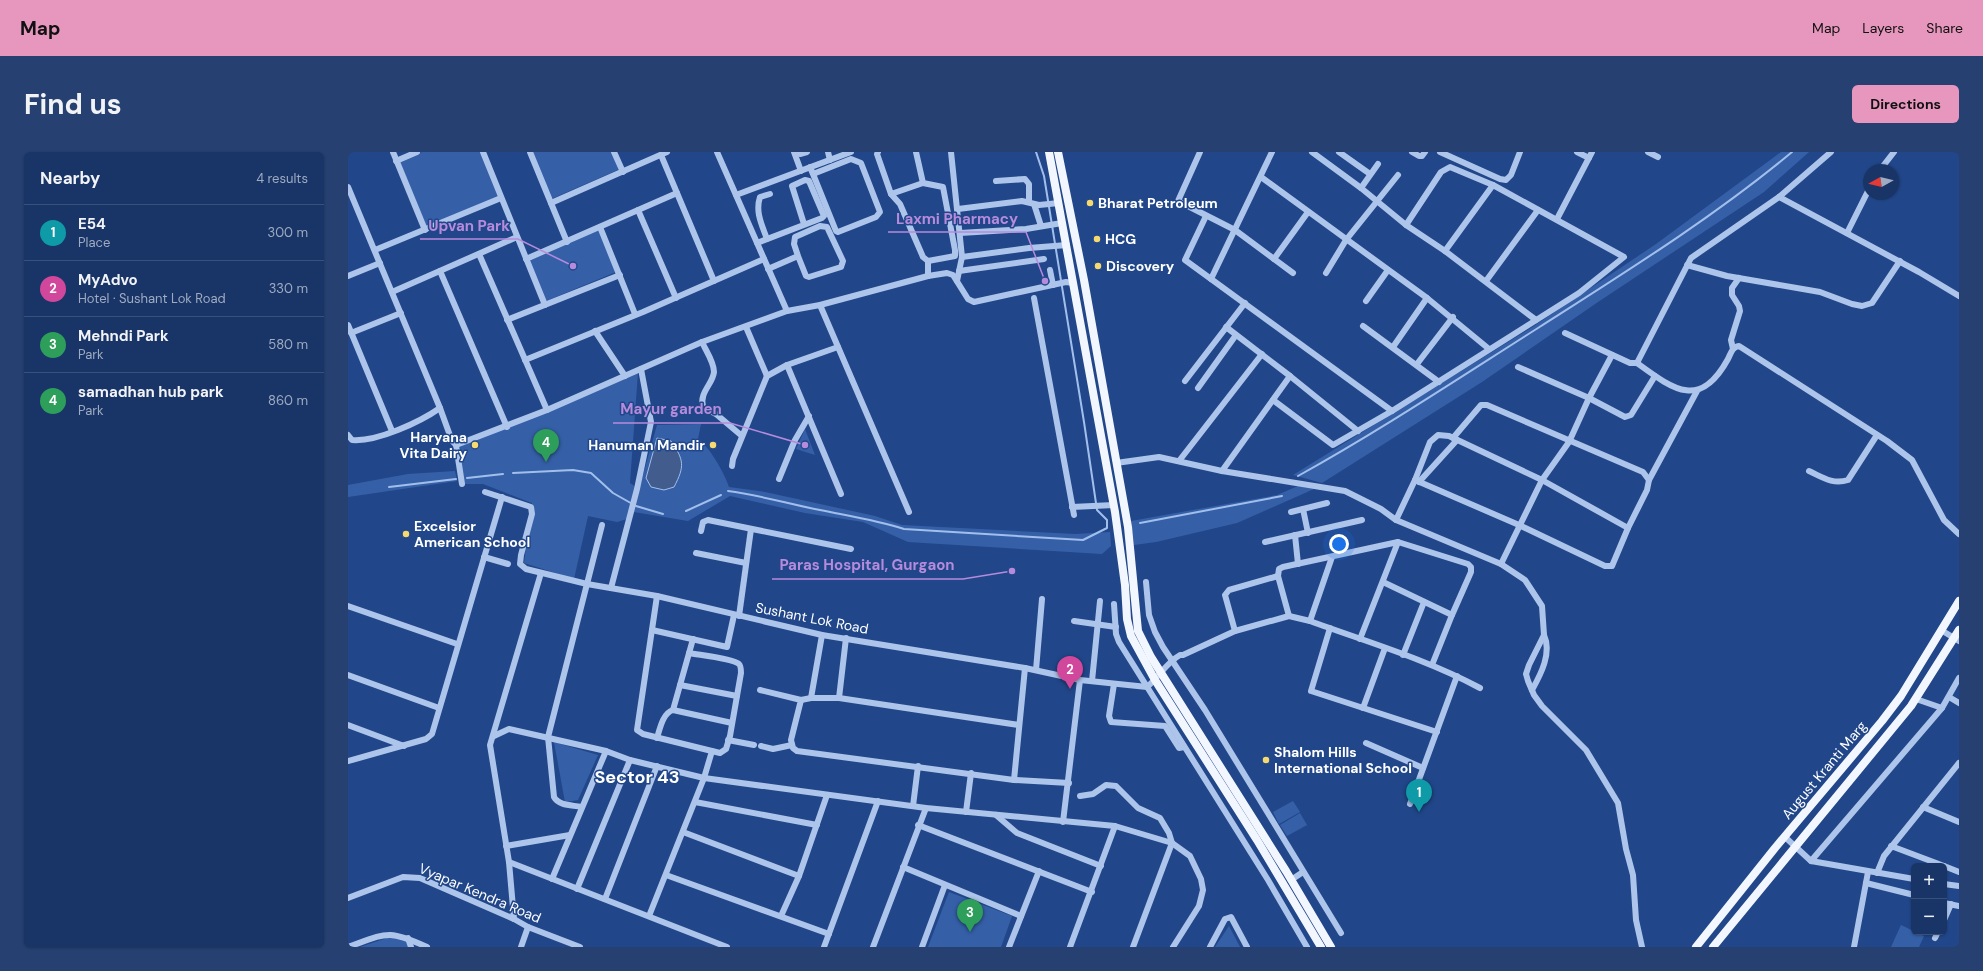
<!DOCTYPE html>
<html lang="en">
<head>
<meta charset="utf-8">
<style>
  body { margin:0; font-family:"DM Sans",sans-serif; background:#264071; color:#f1f3f6 }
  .controls { position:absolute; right:12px; bottom:12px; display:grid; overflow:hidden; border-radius:6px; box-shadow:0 1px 3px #0004 }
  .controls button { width:36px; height:36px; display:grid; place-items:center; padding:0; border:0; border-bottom:1px solid #37507c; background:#193568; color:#f1f3f6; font:20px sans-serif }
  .compass { position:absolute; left:1515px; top:12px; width:36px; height:36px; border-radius:50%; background:#193568; box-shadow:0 1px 3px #0004; rotate:262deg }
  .you { position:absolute; left:991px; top:392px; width:14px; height:14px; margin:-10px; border:3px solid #fff; border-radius:50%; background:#1a73e8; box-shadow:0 0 0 6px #1a73e833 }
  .badge { display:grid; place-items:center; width:26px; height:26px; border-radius:50%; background:#e797bd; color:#fff; font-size:13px; font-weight:700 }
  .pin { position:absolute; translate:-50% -33px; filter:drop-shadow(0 1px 2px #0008) }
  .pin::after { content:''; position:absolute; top:21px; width:14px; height:12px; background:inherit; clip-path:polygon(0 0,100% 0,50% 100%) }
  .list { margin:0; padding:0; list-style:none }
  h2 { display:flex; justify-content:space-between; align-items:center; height:52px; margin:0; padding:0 16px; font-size:17px }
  h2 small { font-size:13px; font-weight:400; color:#9fabc0 }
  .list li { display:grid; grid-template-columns:26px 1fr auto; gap:12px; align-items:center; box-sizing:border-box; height:56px; padding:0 16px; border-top:1px solid #37507c }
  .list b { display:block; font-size:15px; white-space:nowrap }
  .list p { margin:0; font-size:13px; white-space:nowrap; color:#9fabc0 }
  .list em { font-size:13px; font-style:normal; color:#9fabc0 }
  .map { position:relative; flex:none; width:1611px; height:795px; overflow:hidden; border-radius:6px }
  header { display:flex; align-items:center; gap:24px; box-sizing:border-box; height:56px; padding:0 20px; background:#e797bd; color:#111 }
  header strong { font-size:19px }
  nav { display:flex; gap:22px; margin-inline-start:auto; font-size:14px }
  .intro { display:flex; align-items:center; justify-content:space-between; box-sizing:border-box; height:96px; padding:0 24px }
  h1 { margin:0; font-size:28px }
  .button { padding:10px 18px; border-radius:6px; background:#e797bd; color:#111; font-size:14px; font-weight:700 }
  main { display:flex; gap:24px; padding:0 24px }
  aside { flex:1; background:#193568; border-radius:6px; box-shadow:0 1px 3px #0004 }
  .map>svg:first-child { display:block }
</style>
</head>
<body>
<header>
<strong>Map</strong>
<nav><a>Map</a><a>Layers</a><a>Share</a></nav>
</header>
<div class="intro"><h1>Find us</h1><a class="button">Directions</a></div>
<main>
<aside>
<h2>Nearby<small>4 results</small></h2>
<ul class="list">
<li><span class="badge" style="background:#0f9aa8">1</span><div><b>E54</b><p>Place</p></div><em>300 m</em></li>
<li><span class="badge" style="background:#d1479c">2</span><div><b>MyAdvo</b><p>Hotel · Sushant Lok Road</p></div><em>330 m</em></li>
<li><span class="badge" style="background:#2e9e5b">3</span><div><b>Mehndi Park</b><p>Park</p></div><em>580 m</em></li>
<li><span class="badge" style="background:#2e9e5b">4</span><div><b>samadhan hub park</b><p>Park</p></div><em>860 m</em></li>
</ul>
</aside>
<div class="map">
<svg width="1611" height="795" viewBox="0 0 1611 795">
  <rect width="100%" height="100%" fill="#21478a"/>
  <g fill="#3560a8">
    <polygon points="74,0 132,0 151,45 78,75 52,10"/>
    <polygon points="184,0 264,0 272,17 203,47"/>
    <polygon points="1433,0 1461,0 1416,40 1250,150 1134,230 974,331 945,323 1186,174 1308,92"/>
    <polygon points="251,78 268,120 198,149 181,109"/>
    <path d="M 290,220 L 282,331 L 288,335 L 286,355 L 309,273 L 353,272 L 350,287 C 361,294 377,322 381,335 L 417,340 L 527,364 L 554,373 L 727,382 L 762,380 L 763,394 L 754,402 L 560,390 L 515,370 L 457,361 L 382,344 L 340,369 L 280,359 L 279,367 L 269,370 L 240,364 L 226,427 L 176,411 L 184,351 L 135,332 L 114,332 L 112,292 Z"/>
    <polygon points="457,277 467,303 448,297"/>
    <polygon points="107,319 109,329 0,345 0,333 60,322"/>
    <polygon points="950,334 966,337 889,371 808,390 786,393 783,369 929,343"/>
    <polygon points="206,590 250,603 230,648 217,650"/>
    <polygon points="945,649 952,660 931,672 925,660"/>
    <polygon points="952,661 959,673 939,684 932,673"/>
    <polygon points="601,740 664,764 653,795 580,795"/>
    <polygon points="1553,773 1576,784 1571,795 1543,795"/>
    <polygon points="881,774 892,795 867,795"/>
    <polygon points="42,785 59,790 61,795 12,795"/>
  </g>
  <path fill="#415c8d" stroke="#a2bfec" d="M 309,286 L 323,289 C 336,308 337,314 326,335 L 316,338 L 303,335 L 298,326 Z"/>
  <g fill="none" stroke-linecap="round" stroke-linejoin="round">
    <g stroke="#a2bfec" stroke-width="2">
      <polyline points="165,321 225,318 243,321 265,341 288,354 315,362"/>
      <path d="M 950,324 C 1033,278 1111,226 1190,176 C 1276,121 1366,65 1444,0"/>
      <polyline points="119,326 155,322"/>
      <polyline points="41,335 108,327"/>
      <path d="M 380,339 C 411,343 441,352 472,358 C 501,364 528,368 556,377 L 735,388 L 759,376 L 759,368 L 749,358 L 736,270 L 696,24 L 688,0"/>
      <polyline points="338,359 373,343"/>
      <polyline points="792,371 934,344"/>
    </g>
    <g stroke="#aec5eb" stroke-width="6">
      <polyline points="45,0 77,78"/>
      <polyline points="135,0 197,153"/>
      <polyline points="182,0 219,90"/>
      <polyline points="266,0 275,20"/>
      <polyline points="369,0 439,159"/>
      <polyline points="446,0 453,19"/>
      <polyline points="450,0 452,2 459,0"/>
      <polyline points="480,0 482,8"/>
      <polyline points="530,0 529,2 543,42 552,52 575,105 580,109 580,124"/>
      <polyline points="568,0 575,31 595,35 607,98 607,104 580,109"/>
      <polyline points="603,0 614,105 609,129"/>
      <polyline points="852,0 830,49 887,78 945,121"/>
      <polyline points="964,0 1013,36 1058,73 1097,99 1188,168"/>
      <polyline points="991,0 1022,22"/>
      <polyline points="1064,0 1071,4 1074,4 1077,0"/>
      <polyline points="1092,0 1152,27 1158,28 1163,23 1172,0"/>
      <polyline points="1229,0 1241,6"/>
      <polyline points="1300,0 1310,5"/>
      <polyline points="313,3 366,129"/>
      <polyline points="48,9 69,0"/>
      <polyline points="462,15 465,22 488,79 490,80 528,65 532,60 513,11 503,7 465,22"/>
      <polyline points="1532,18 1546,0"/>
      <polyline points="913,25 1079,146 1141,197"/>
      <polyline points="648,29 677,27 681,32 681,49"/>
      <polyline points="0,35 92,256 104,289 108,293 199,258 354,190 439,159 472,153 580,124 599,121 605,123 620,147 626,150 718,130 725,131"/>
      <polyline points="1013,36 1030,12"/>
      <polyline points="543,42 575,31"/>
      <polyline points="388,43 503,0"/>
      <polyline points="1431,45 1571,120 1611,144"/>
      <polyline points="203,51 319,0"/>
      <polyline points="686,52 693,74"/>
      <polyline points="610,57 674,49 691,53 711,51"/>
      <polyline points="290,58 328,146"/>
      <polyline points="858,64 837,108 1044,259"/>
      <polyline points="1209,67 1244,0"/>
      <polyline points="252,75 287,162"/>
      <polyline points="612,81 678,77 714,71"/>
      <polyline points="1499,81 1521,37"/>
      <path d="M 419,87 C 414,73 407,60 412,45 L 422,42"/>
      <polyline points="409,91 474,66 476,64 461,29 457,28 444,34 456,72"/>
      <polyline points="27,98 153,46"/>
      <polyline points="1097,99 1145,33"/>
      <polyline points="131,102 199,258"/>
      <polyline points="614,105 681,96 719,93"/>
      <polyline points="178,107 329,41"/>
      <polyline points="926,107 960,60"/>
      <polyline points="1339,113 1379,124 1472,140 1504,152 1514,154 1524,151 1552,109"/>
      <polyline points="420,117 450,104 446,92 447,85 472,74 479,75 495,109 493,115 461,125 458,124 450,104"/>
      <polyline points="702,118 705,133"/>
      <polyline points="92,119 159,275"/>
      <polyline points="611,119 696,107"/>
      <polyline points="978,121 998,88 1050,23"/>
      <polyline points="0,124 32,111"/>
      <polyline points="863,127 924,0"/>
      <polyline points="1138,129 1190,58"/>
      <polyline points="44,140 169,85"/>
      <polyline points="686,146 726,363"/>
      <polyline points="1018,149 1040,118"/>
      <polyline points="472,153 561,360"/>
      <polyline points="159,168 272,123"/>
      <polyline points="0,173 44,279"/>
      <polyline points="1015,174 1091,230"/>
      <polyline points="398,175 419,224"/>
      <polyline points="878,175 942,224 1010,279"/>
      <polyline points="247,179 277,224"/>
      <polyline points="3,181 53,161"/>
      <polyline points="1217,181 1282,211 1289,211 1343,106 1431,45 1483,0"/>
      <path d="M 354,190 C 358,199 366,210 366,220 C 365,232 351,240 355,255 L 368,262 L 394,284"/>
      <polyline points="1045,195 1079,146"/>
      <polyline points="1385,197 1383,188 1392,159 1391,154 1384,143 1384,136 1391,126"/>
      <polyline points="177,208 295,160 416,107"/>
      <path d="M 1289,211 C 1326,238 1352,258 1380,207 C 1383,201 1384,195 1391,194 L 1539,289 L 1564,308 L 1596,368 L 1611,382"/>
      <polyline points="1069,212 1105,165"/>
      <polyline points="439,213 493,342"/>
      <polyline points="1170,215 1241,246 1277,265 1283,263 1307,224"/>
      <polyline points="837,229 897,151"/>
      <polyline points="850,236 888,183"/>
      <polyline points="925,248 985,293 1044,259 1231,141 1276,105 1145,33 1102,15 1093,20 1058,73"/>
      <path d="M 0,283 L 4,288 C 29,290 72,270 92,256"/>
      <polyline points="108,293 114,332"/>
      <polyline points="831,309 914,202"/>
      <polyline points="768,311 811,305 874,319 997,339 1033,357 1048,368 1153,412 1177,428 1194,454 1196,483 1181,513 1178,522 1180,529 1186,543 1194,554 1238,598 1270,651 1278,697 1285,723 1288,768 1294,795"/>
      <polyline points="384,314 385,307 419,224 439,213 490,195"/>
      <polyline points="874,319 942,224"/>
      <path d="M 1461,319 C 1474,325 1485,333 1500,328 L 1529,283"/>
      <polyline points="431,327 447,288 461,264"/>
      <polyline points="1067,328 1171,373 1257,414 1264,414 1280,376 1299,338 1301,328 1295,320 1139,253 1133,253 1105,286"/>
      <polyline points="1301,328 1349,239"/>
      <polyline points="1071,330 1109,288"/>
      <path d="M 137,340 L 183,355 L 184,362 L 173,403 L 172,412 L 178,417 L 239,432 L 309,444 L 474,483 L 677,516 L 732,528 L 799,535 C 811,525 818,511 832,503 L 835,503 L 887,479 L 941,464 L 962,469 C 1019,490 1078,507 1132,536"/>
      <polyline points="724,355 766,353"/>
      <polyline points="955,357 960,381"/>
      <polyline points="943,360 979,351"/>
      <polyline points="1048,368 1067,328 1082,290 1090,283 1101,284 1194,328 1280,376"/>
      <polyline points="353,379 355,370 360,368 503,397"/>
      <polyline points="947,383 950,412"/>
      <polyline points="917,390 1014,368"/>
      <polyline points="348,401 398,411"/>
      <polyline points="136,405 160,412"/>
      <polyline points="1153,412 1194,328 1221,290 1241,246 1264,203"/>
      <polyline points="798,430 801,463 807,480 815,495 857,558 993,781"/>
      <polyline points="1035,430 1104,463"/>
      <polyline points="263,436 289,337 303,270 293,217"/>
      <path d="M 309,444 L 289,578 L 295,582 L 372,601 L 378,597 L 382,584 L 393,521 C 393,518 393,514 391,512 C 384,506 351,503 341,501"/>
      <polyline points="766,452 768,482 771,490 920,728 959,795"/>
      <polyline points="0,454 109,492"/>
      <polyline points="391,464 403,377"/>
      <polyline points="941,464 930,424 931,417 935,415 1050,390 1120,412 1123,415 1123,420 1104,463 1084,513"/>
      <polyline points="726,469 768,475"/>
      <polyline points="962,469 984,405"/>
      <polyline points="982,476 963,539 1089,580"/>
      <polyline points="304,478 379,495 386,463"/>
      <polyline points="1593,478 1611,489"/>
      <polyline points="887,479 877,443 881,438 930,424"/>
      <polyline points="1012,487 1050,390"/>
      <polyline points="1055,503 1076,450"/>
      <polyline points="688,518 694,447"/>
      <polyline points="0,523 91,556"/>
      <polyline points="744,529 752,449"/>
      <polyline points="766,532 761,564 763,570 817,574 831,596 836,595"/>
      <polyline points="332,533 389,544"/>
      <polyline points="412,538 453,548 443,588 445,596 449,599 666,628 721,631"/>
      <path d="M 1184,538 C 1193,522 1204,501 1196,483"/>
      <polyline points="1601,545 1611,551"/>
      <polyline points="463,546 474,483"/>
      <polyline points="491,546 498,486"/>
      <polyline points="1568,547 1594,556"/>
      <polyline points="453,548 463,546 491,546 671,573"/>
      <polyline points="1015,556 1037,496"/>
      <polyline points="325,558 345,487"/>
      <polyline points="0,573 56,594"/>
      <polyline points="146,584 161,577 258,599 282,608 356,626 578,656 767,674 824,691 842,704 853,727 855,738 851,754 825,795"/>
      <path d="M 309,586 C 312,576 315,561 325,558 L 384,571"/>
      <polyline points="380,588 406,593"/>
      <polyline points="1018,591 1075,616"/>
      <polyline points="413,594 425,597 444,593"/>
      <polyline points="0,609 78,587 84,582 154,345"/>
      <polyline points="666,628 677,516"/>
      <polyline points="732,644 745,642 758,633 768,634 790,656 812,666 821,681 824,691 785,795"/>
      <polyline points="347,650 469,673"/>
      <polyline points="1062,652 1109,524"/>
      <polyline points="565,654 570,614"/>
      <path d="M 233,655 C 224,653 211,654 206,645 L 200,585 L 254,373"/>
      <polyline points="1575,655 1611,670"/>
      <polyline points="618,660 623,621"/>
      <polyline points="648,663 669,681 753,714"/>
      <polyline points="715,670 732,528"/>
      <polyline points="570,673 744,740"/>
      <polyline points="335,680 451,724"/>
      <polyline points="1437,685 1463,709 1566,727"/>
      <polyline points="158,694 222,683"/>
      <polyline points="1543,694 1596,714"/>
      <polyline points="1463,709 1594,556 1611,526"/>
      <polyline points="161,710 379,795"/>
      <polyline points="1596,714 1611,720"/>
      <polyline points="555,715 673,764"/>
      <polyline points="1529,721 1536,704 1611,611"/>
      <polyline points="318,723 481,782"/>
      <polyline points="204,727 258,599"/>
      <polyline points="943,728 955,720"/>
      <polyline points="1518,731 1566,743"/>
      <polyline points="1596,732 1611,734"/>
      <polyline points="229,737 282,608"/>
      <polyline points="0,746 55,725 72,726 166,767 180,775 232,795"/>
      <polyline points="257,747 309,614"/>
      <polyline points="1596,751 1611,754"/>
      <polyline points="301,764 356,626 364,599"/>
      <polyline points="433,764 451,724 479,643"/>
      <polyline points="166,767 161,710 142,593 193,421"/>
      <polyline points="1596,768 1603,752"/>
      <polyline points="60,786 63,795"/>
      <polyline points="1587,786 1590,780"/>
      <path d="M 0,795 C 39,781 40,777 79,795"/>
      <polyline points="173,795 180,775"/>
      <polyline points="476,795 530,649"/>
      <polyline points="525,795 578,656"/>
      <polyline points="574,795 597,733"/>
      <polyline points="661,795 691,719"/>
      <polyline points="722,795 767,674"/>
      <polyline points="862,795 877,767 883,765 899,795"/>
      <polyline points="1506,795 1520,720"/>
    </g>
    <g stroke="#f2f6fe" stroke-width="8">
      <polyline points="701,0 767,360 777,433 779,467 783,484 807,528 909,688 973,795"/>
      <polyline points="710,0 736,128 780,375 790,479 803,505 938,719 983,795"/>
      <polyline points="1348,795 1427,696 1534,569 1553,544 1611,449"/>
      <polyline points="1365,795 1563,554 1611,478"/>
    </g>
  </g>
  <g fill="#f7da6f" stroke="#21478a" stroke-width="1.5">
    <circle cx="742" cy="51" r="4"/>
    <circle cx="749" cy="87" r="4"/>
    <circle cx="750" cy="114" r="4"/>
    <circle cx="127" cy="293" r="4"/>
    <circle cx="365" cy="293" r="4"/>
    <circle cx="58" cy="382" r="4"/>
    <circle cx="918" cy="608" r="4"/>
  </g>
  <g text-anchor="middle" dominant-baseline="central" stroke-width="3" stroke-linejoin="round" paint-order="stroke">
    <g font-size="14" font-weight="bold" fill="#fff" stroke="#21478a" text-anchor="start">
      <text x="750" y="51">Bharat Petroleum</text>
      <text x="757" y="87">HCG</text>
      <text x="758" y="114">Discovery</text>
      <text x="119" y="285" text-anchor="end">Haryana<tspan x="119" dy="16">Vita Dairy</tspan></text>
      <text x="357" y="293" text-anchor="end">Hanuman Mandir</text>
      <text x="66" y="374">Excelsior<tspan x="66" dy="16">American School</tspan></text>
      <text x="926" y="600">Shalom Hills<tspan x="926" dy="16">International School</tspan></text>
    </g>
    <g font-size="14" fill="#fff" stroke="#21478a">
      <text transform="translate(464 466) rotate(11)">Sushant Lok Road</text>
      <text transform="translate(1476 618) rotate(-50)">August Kranti Marg</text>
      <text transform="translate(132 741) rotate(23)">Vyapar Kendra Road</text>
    </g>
    <g font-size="18" font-weight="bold" fill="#fff" stroke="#21478a">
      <text x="289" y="625">Sector 43</text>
    </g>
  </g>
  <path fill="none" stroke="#b68bdc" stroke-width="1.5" d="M697 129L678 80H540M225 114L170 87H72M457 293L382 271H265M664 419L615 427H424"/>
  <g fill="#b68bdc" stroke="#21478a" stroke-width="1.5">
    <circle cx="697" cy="129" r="4"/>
    <circle cx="225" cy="114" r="4"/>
    <circle cx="457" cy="293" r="4"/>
    <circle cx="664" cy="419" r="4"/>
  </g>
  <g font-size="15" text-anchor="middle" font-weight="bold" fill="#b68bdc" stroke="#21478a" stroke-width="3" stroke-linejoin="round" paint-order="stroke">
    <text x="609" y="72">Laxmi Pharmacy</text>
    <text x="121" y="79">Upvan Park</text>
    <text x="323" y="262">Mayur garden</text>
    <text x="519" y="418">Paras Hospital, Gurgaon</text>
  </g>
</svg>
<div class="controls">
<button>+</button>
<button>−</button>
</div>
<svg class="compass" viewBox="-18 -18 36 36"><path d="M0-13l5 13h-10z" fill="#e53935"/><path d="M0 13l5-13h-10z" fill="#9fabc0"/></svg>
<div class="you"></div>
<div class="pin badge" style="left:1071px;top:660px;background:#0f9aa8">1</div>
<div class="pin badge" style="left:722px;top:537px;background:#d1479c">2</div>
<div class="pin badge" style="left:622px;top:780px;background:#2e9e5b">3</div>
<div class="pin badge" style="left:198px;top:310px;background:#2e9e5b">4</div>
</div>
</main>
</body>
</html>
